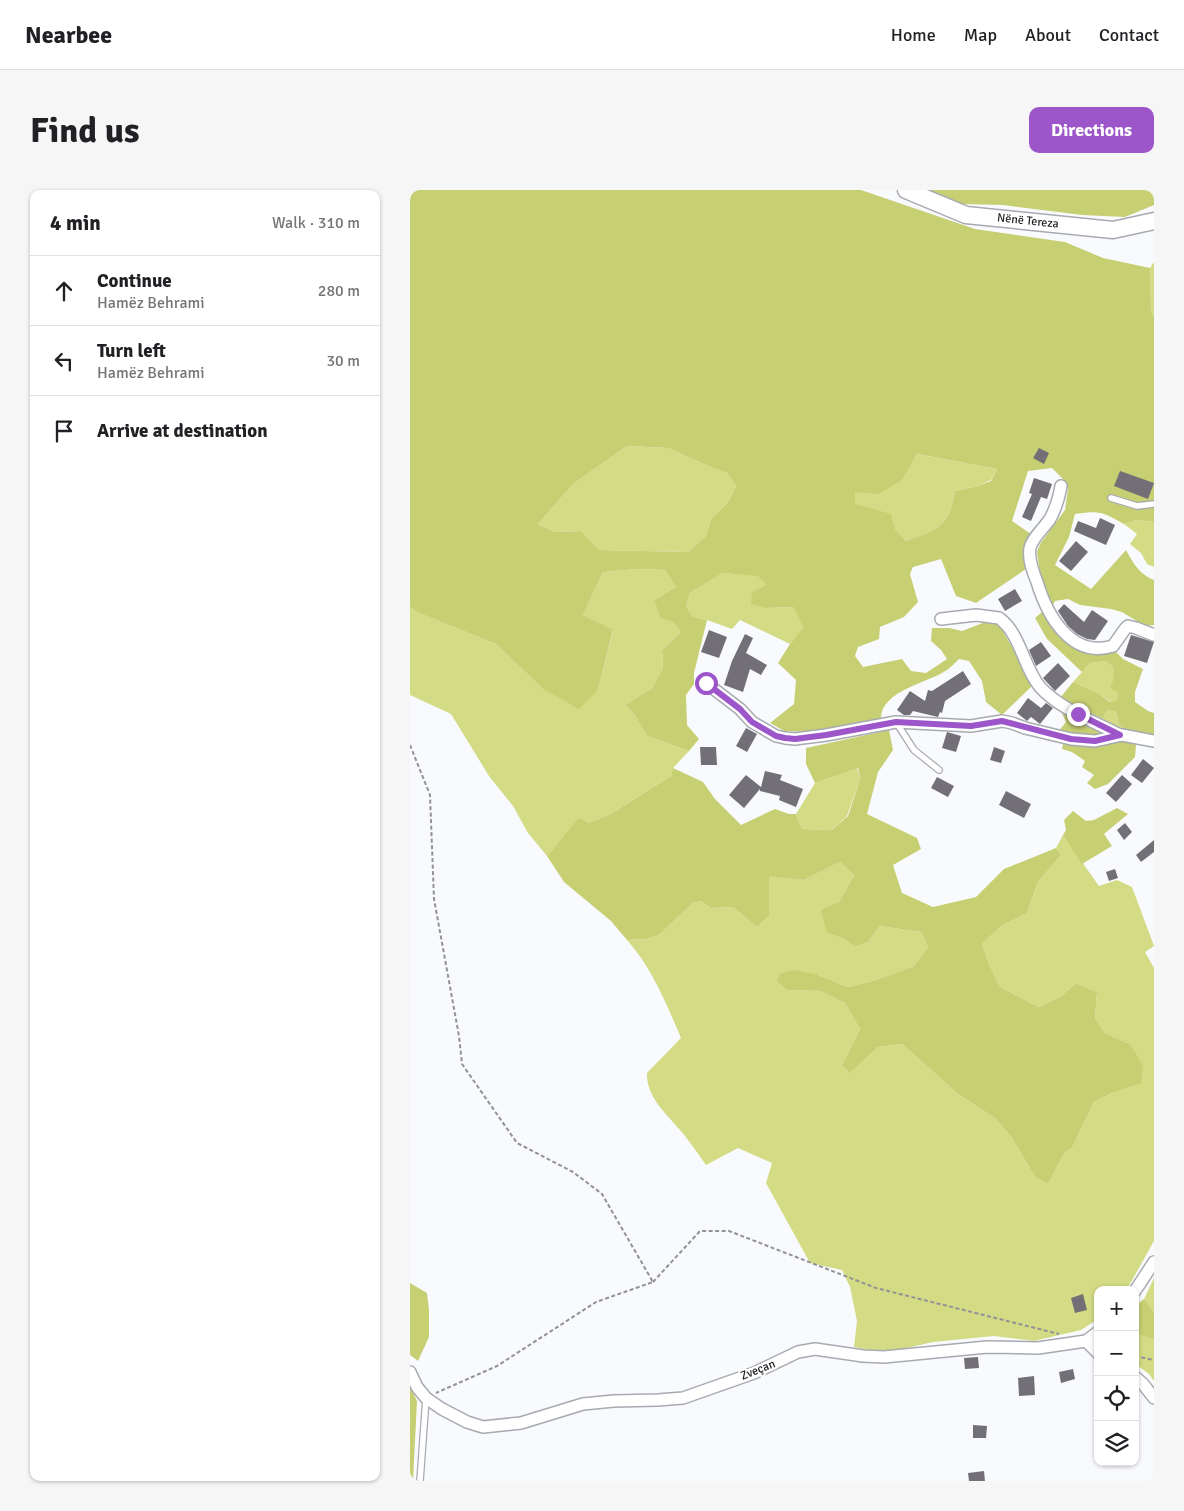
<!DOCTYPE html>
<html lang="en">
<head>
<meta charset="utf-8">
<style>
  body { margin:0; font-family:Signika,sans-serif; background:#f6f6f6; color:#202124 }
  .controls { position:absolute; right:15px; bottom:15px; display:grid; overflow:hidden; border-radius:10px; box-shadow:0 1px 4px #0004 }
  .controls button { width:45px; height:45px; display:grid; place-items:center; padding:0; border:0; border-bottom:1px solid #e0e0e0; background:#fff; color:#202124; font:25px sans-serif }
  .stop { position:absolute; width:15px; height:15px; margin:-11px; border:4px solid #9d56ca; border-radius:50%; background:#fff }
  .stop.end { background:#9d56ca; border-color:#fff; box-shadow:0 1px 5px #0008 }
  .list { margin:0; padding:0; list-style:none }
  h2 { display:flex; justify-content:space-between; align-items:center; height:65px; margin:0; padding:0 20px; font-size:21px }
  h2 small { font-size:16px; font-weight:400; color:#757577 }
  .list li { display:grid; grid-template-columns:32px 1fr auto; gap:15px; align-items:center; box-sizing:border-box; height:70px; padding:0 20px; border-top:1px solid #e0e0e0 }
  .list b { display:block; font-size:19px; white-space:nowrap }
  .list p { margin:0; font-size:16px; white-space:nowrap; color:#757577 }
  .list em { font-size:16px; font-style:normal; color:#757577 }
  .icon { flex:none; width:28px; height:28px; fill:none; stroke:currentColor; stroke-width:2; stroke-linecap:round; stroke-linejoin:round }
  .map { position:relative; flex:none; width:744px; height:1291px; overflow:hidden; border-radius:10px }
  header { display:flex; align-items:center; gap:30px; box-sizing:border-box; height:70px; padding:0 25px; background:#fff; border-bottom:1px solid #e0e0e0 }
  header strong { font-size:24px }
  nav { display:flex; gap:28px; margin-inline-start:auto; font-size:18px }
  .intro { display:flex; align-items:center; justify-content:space-between; box-sizing:border-box; height:120px; padding:0 30px }
  h1 { margin:0; font-size:35px }
  .button { padding:12px 22px; border-radius:10px; background:#9d56ca; color:#fff; font-size:18px; font-weight:700 }
  main { display:flex; gap:30px; padding:0 30px }
  aside { flex:1; background:#fff; border-radius:10px; box-shadow:0 1px 4px #0004 }
  .map>svg:first-child { display:block }
</style>
</head>
<body>
<header>
<strong>Nearbee</strong>
<nav><a>Home</a><a>Map</a><a>About</a><a>Contact</a></nav>
</header>
<div class="intro"><h1>Find us</h1><a class="button">Directions</a></div>
<main>
<aside>
<h2>4 min<small>Walk · 310 m</small></h2>
<ul class="list">
<li><svg class="icon" aria-label="ahead" viewBox="0 0 24 24"><path d="M12 20V5M6 11l6-6 6 6"/></svg><div><b>Continue</b><p>Hamëz Behrami</p></div><em>280 m</em></li>
<li><svg class="icon" aria-label="left" viewBox="0 0 24 24"><path d="M17 20v-9H6M10 6l-5 5 5 5"/></svg><div><b>Turn left</b><p>Hamëz Behrami</p></div><em>30 m</em></li>
<li><svg class="icon" aria-label="arrive" viewBox="0 0 24 24"><path d="M6 21V4h12l-3 4 3 4H6"/></svg><div><b>Arrive at destination</b></div></li>
</ul>
</aside>
<div class="map">
<svg width="744" height="1291" viewBox="0 0 744 1291">
  <rect width="100%" height="100%" fill="#f9fafe"/>
  <g fill="#d3db85">
    <polygon points="744,72 744,127 741,121 740,78"/>
    <polygon points="217,256 258,258 298,276 317,283 326,296 318,312 301,329 296,346 278,362 189,360 171,341 145,342 128,334 163,294"/>
    <path d="M 507,264 L 587,279 L 581,290 L 568,296 L 545,301 C 539,338 528,339 496,351 L 485,339 L 445,314 L 445,302 L 493,289 Z"/>
    <polygon points="727,330 744,332 744,377 737,374 731,363 720,354 727,344 714,334"/>
    <polygon points="226,379 255,380 266,397 244,410 250,428 264,433 271,442 252,460 253,478 242,498 215,515 224,524 237,546 279,561 263,578 261,586 199,625 178,633 148,653 137,666 118,643 103,616 79,586 41,524 0,505 0,417 9,423 86,454 132,498 188,500 203,441 173,425 193,382"/>
    <polygon points="313,383 348,385 358,395 357,418 383,417 395,437 380,454 330,430 322,439 297,430 283,427 276,416 280,403"/>
    <polygon points="696,471 703,477 708,503 707,510 701,512 688,503 663,492 680,473"/>
    <polygon points="699,520 706,522 709,535 715,540 705,538 693,529 696,522"/>
    <polygon points="447,578 450,589 437,626 422,640 392,639 386,624 405,593"/>
    <path d="M 653,645 L 689,696 L 707,690 L 722,697 L 744,756 L 735,762 L 744,778 L 744,1051 L 720,1094 L 715,1100 L 688,1100 L 688,1129 L 671,1140 L 624,1151 L 584,1146 L 523,1152 L 484,1161 L 460,1160 L 444,1157 L 447,1131 L 440,1097 L 432,1080 L 400,1073 L 356,993 L 362,973 L 328,958 L 296,975 C 289,965 282,955 275,946 C 260,927 236,909 237,883 L 271,848 C 256,813 242,778 217,750 L 237,749 L 249,745 L 283,713 L 291,711 L 301,718 L 323,717 L 347,737 L 359,726 L 359,685 L 394,690 L 430,672 L 444,685 L 429,712 L 417,743 L 434,749 L 445,757 L 458,752 L 470,736 L 511,742 L 518,757 L 504,776 L 466,790 L 438,797 L 408,785 L 377,800 L 410,801 L 435,813 L 450,839 L 432,875 L 438,882 L 468,857 L 492,854 L 548,904 L 585,928 L 602,948 L 625,987 L 638,994 L 655,962 L 662,958 L 684,912 L 704,902 L 720,854 L 695,843 L 685,829 L 687,802 L 666,793 L 650,807 L 629,817 L 590,797 L 579,774 L 572,754 L 591,736 L 617,723 L 628,692 L 651,665 L 646,658 Z"/>
    <polygon points="744,1088 744,1122 734,1109"/>
    <polygon points="725,1143 744,1150 744,1191 739,1184 725,1174"/>
  </g>
  <g fill="#c7cf73" fill-rule="evenodd">
    <path d="M 0,0 L 451,0 L 565,39 L 655,52 L 693,68 L 740,78 L 741,121 L 744,127 L 744,332 L 727,330 L 714,334 C 693,322 690,320 665,324 L 659,347 L 645,375 L 681,399 L 716,360 C 723,373 730,385 744,390 L 744,435 L 735,436 L 712,422 L 701,419 L 670,415 L 658,409 L 645,411 L 641,419 L 629,377 L 627,362 L 630,354 L 655,320 L 658,298 L 654,290 L 642,278 L 618,281 L 602,331 L 621,344 L 614,360 L 616,379 L 566,413 L 546,406 L 531,369 L 503,377 L 500,384 L 508,412 L 494,427 L 470,437 L 469,449 L 448,457 L 445,466 L 453,477 L 492,469 L 501,481 L 516,483 L 537,469 L 531,460 L 521,451 L 522,438 L 539,438 L 552,441 L 578,431 L 588,433 L 624,494 L 592,525 L 576,512 L 572,491 L 559,471 L 549,469 C 545,473 541,477 537,480 C 518,493 470,501 471,529 L 397,542 L 374,541 L 360,533 L 384,514 L 386,490 L 368,473 L 380,454 L 394,437 L 383,417 L 357,418 L 341,414 L 342,402 L 357,395 L 348,386 L 313,383 L 280,403 L 276,416 L 283,427 L 297,430 L 284,483 L 284,494 L 276,505 L 277,535 L 289,549 L 279,561 L 237,546 L 224,524 L 215,515 L 242,498 L 253,478 L 252,460 L 271,442 L 264,433 L 250,428 L 244,410 L 266,397 L 255,380 L 226,379 L 193,382 L 173,425 L 203,440 L 188,500 L 169,519 L 132,498 L 86,454 L 9,423 L 0,417 ZM 217,256 L 258,258 L 298,276 L 317,283 L 326,296 L 318,312 L 301,329 L 296,346 L 278,362 L 189,360 L 171,341 L 145,342 L 128,334 L 163,294 ZM 507,264 L 587,279 L 581,291 L 568,296 L 545,301 C 539,338 528,339 496,351 L 485,339 L 481,324 L 445,314 L 445,302 L 469,304 L 493,289 Z"/>
    <polygon points="513,0 744,0 744,15 715,27 672,25 593,15 550,14"/>
    <polygon points="632,422 644,438 660,453 705,461 713,469 733,479 725,502 725,512 738,521 744,523 744,545 715,540 709,535 706,522 699,520 696,522 693,529 650,508 663,492 688,503 700,512 707,510 708,503 700,497 704,489 703,477 696,471 680,473 672,482 637,449 625,428"/>
    <polygon points="659,522 693,543 680,547 647,543 656,532 652,523"/>
    <polygon points="479,540 483,560 468,582 457,624 507,648 511,659 483,675 492,703 523,717 566,707 594,679 646,658 651,665 628,692 617,723 591,736 572,754 579,774 590,797 629,817 650,807 666,793 687,802 685,829 695,843 720,854 733,876 731,893 704,902 684,912 662,958 655,962 638,994 625,987 602,948 585,928 548,904 492,854 468,857 439,883 432,875 450,839 435,813 410,801 377,800 367,791 369,784 384,780 408,785 438,797 466,790 504,776 518,757 511,742 470,736 458,752 445,757 434,749 417,743 411,720 429,712 444,685 430,672 394,690 359,686 359,726 347,737 323,717 301,718 291,711 283,713 249,745 237,749 217,750 201,731 154,692 137,666 169,628 178,633 199,625 261,586 263,578 293,592 305,609 331,635 365,619 379,624 386,624 392,639 422,640 438,626 450,589 448,578 405,593 396,574 396,558"/>
    <polygon points="709,551 720,551 726,555 725,567 698,594 685,599 677,593 684,585 672,577 675,571 662,562 652,559 653,554 675,557"/>
    <polygon points="707,618 718,624 694,644 702,656 672,674 653,645 656,640 654,630 663,621 676,631 684,630"/>
    <polygon points="0,1093 17,1103 19,1120 19,1147 8,1171 0,1165"/>
    <polygon points="734,1109 744,1122 744,1150 725,1143 725,1116"/>
    <polygon points="0,1197 7,1211 3,1291 0,1291"/>
  </g>
  <g fill="#727076">
    <polygon points="629,258 639,263 634,274 623,268"/>
    <polygon points="710,281 744,293 738,309 704,296"/>
    <polygon points="624,288 642,294 637,309 631,307 621,331 612,327 622,304 619,303"/>
    <polygon points="690,328 705,335 696,355 664,341 668,331 686,338"/>
    <polygon points="666,351 678,362 661,381 649,371"/>
    <polygon points="605,399 612,411 595,421 588,409"/>
    <polygon points="654,414 674,432 682,420 698,431 685,450 677,449 667,444 658,436 648,421"/>
    <polygon points="299,440 317,447 309,468 291,462"/>
    <polygon points="335,444 343,448 336,463 357,475 351,485 340,479 333,502 314,495 322,471"/>
    <polygon points="721,445 744,452 737,473 714,466"/>
    <polygon points="631,452 641,466 626,476 619,460"/>
    <polygon points="648,473 660,486 645,501 633,488"/>
    <polygon points="553,481 561,494 535,511 532,523 530,522 528,527 503,521 500,525 494,525 487,520 500,501 515,511 518,500 522,501"/>
    <polygon points="618,508 631,518 636,513 643,518 630,534 621,527 617,531 607,523"/>
    <polygon points="336,538 347,544 337,562 326,556"/>
    <polygon points="537,542 551,546 546,562 532,558"/>
    <polygon points="290,557 306,557 307,575 291,575"/>
    <polygon points="584,557 595,561 591,573 580,570"/>
    <polygon points="733,569 744,578 732,593 721,585"/>
    <polygon points="355,581 372,585 370,590 393,599 386,617 369,610 370,606 350,601 350,599 334,618 319,605 336,585 351,597"/>
    <polygon points="712,585 722,594 706,612 696,603"/>
    <polygon points="527,587 544,596 538,607 521,598"/>
    <polygon points="596,601 621,614 614,628 589,615"/>
    <polygon points="715,633 722,642 714,650 707,640"/>
    <polygon points="744,650 744,662 731,672 726,665"/>
    <polygon points="705,679 708,688 699,691 696,682"/>
    <polygon points="673,1104 677,1120 665,1123 661,1108"/>
    <polygon points="568,1167 569,1178 555,1179 554,1168"/>
    <polygon points="663,1179 665,1189 651,1193 649,1182"/>
    <polygon points="624,1186 625,1205 609,1206 608,1188"/>
    <polygon points="563,1235 577,1236 576,1248 563,1248"/>
    <polygon points="574,1281 575,1291 559,1291 558,1283"/>
  </g>
  <g fill="none" stroke-linecap="round" stroke-linejoin="round">
    <g stroke="#a8aab1" stroke-width="8">
      <g id="lane">
        <polyline points="701,308 727,316 744,314"/>
        <polyline points="486,532 504,560 529,580"/>
        <polyline points="10,1291 16,1208"/>
      </g>
    </g>
    <g stroke="#a8aab1" stroke-width="14">
      <g id="street">
        <path d="M 651,296 C 649,308 646,318 640,329 C 634,338 622,348 620,358 C 618,369 623,382 627,392 C 637,425 661,469 703,456 L 715,439 L 718,436 L 726,438 L 744,445"/>
        <path d="M 531,429 L 566,425 L 589,428 C 611,444 613,477 630,497 C 650,519 685,532 710,545"/>
        <polyline points="296,493 330,519 342,532 366,546 375,548 385,549 416,545 486,532 561,536 592,531 602,533 615,538 661,549 685,551 712,545 744,551"/>
        <polyline points="725,1101 744,1072"/>
        <polyline points="676,1151 688,1163"/>
        <polyline points="0,1182 7,1197 16,1208 32,1219 57,1232 73,1237 111,1233 173,1214 204,1211 248,1210 273,1208 344,1183 388,1162 405,1159 453,1166 474,1167 577,1157 628,1158 676,1151 688,1142"/>
        <polyline points="725,1187 733,1194 744,1208"/>
      </g>
    </g>
    <g stroke="#a8aab1" stroke-width="19">
      <polyline id="secondary" points="496,0 556,25 703,40 744,31"/>
    </g>
    <g stroke="#929296" stroke-width="2" stroke-dasharray="4 2.5" stroke-linecap="butt">
      <polyline points="0,555 20,605 24,709 49,846 52,874 107,953 163,982 192,1004 243,1092 186,1112 87,1176 26,1203"/>
      <polyline points="243,1092 290,1041 319,1041 466,1098 649,1144"/>
      <polyline points="725,1166 744,1170"/>
    </g>
    <use href="#lane" stroke="#fff" stroke-width="5.5"/>
    <use href="#street" stroke="#fff" stroke-width="11"/>
    <use href="#secondary" stroke="#fff" stroke-width="16"/>
  </g>
  <g fill="none" stroke-linecap="round" stroke-linejoin="round">
    <polyline stroke="#9d56ca" stroke-width="6" points="296,493 330,519 342,532 366,546 375,548 385,549 416,545 486,532 561,536 592,531 661,549 685,551 710,545 668,524"/>
  </g>
  <g text-anchor="middle" dominant-baseline="central" stroke-width="4.5" stroke-linejoin="round" paint-order="stroke">
    <g font-size="12" fill="#1d1d20" stroke="#fff">
      <text transform="translate(618 31) rotate(6)">Nënë Tereza</text>
      <text transform="translate(348 1180) rotate(-22)">Zveçan</text>
    </g>
  </g>
</svg>
<div class="controls">
<button>+</button>
<button>−</button>
<button><svg class="icon" aria-label="locate" viewBox="0 0 24 24"><circle cx="12" cy="12" r="6"/><path d="M12 2v4M12 18v4M2 12h4M18 12h4"/></svg></button>
<button><svg class="icon" aria-label="layers" viewBox="0 0 24 24"><path d="M12 4l9 5-9 5-9-5zM3 14l9 5 9-5"/></svg></button>
</div>
<div class="stop" style="left:296px;top:493px"></div>
<div class="stop end" style="left:668px;top:524px"></div>
</div>
</main>
</body>
</html>
